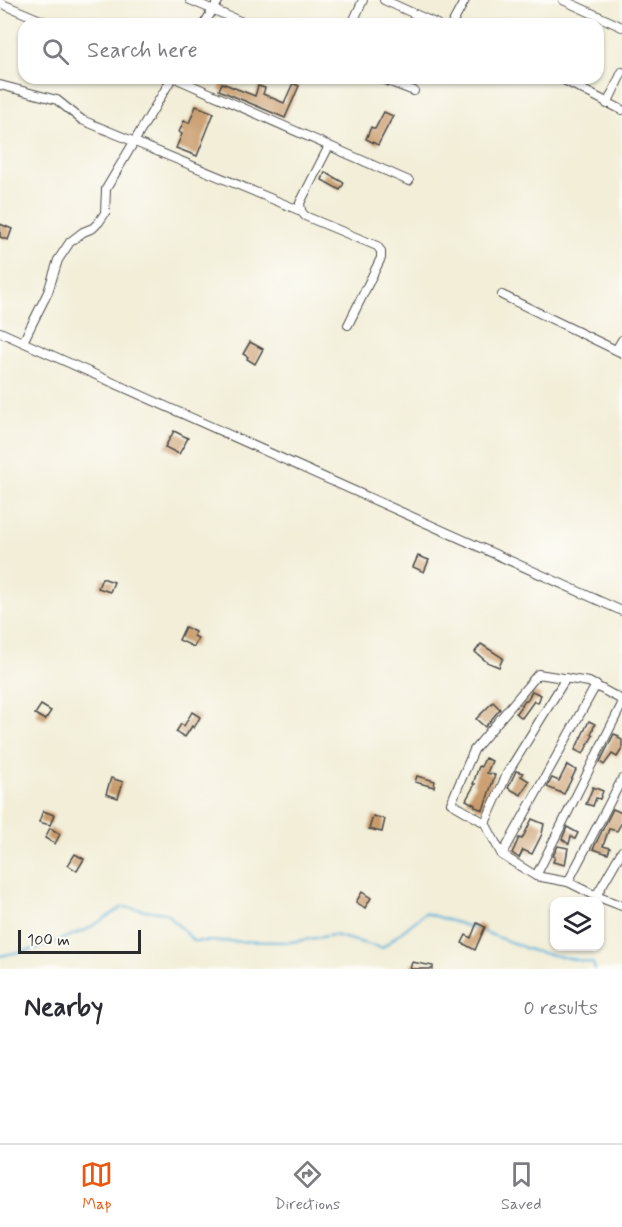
<!DOCTYPE html>
<html lang="en">
<head>
<meta charset="utf-8">
<style>
  body { margin:0; font-family:Mynerve,sans-serif; background:#f7f7f7; color:#2b2b33 }
  .controls { position:absolute; right:18px; bottom:18px; display:grid; overflow:hidden; border-radius:12px; box-shadow:0 2px 4px #0004 }
  .controls button { width:54px; height:54px; display:grid; place-items:center; padding:0; border:0; border-bottom:2px solid #e1e1e2; background:#fff; color:#2b2b33; font:30px sans-serif }
  .scale { position:absolute; left:18px; bottom:15px; width:123px; box-sizing:border-box; padding-left:6px; border:3px solid #2b2b2b; border-top:0; font-size:16px; line-height:21px; white-space:nowrap; color:#2b2b2b; -webkit-text-stroke:4px #fdfcf7; paint-order:stroke }
  .list { margin:0; padding:0; list-style:none }
  h2 { display:flex; justify-content:space-between; align-items:center; height:78px; margin:0; padding:0 24px; font-size:26px }
  h2 small { font-size:20px; font-weight:400; color:#7c7c81 }
  .icon { flex:none; width:33px; height:33px; fill:none; stroke:currentColor; stroke-width:2; stroke-linecap:round; stroke-linejoin:round }
  .map { position:relative; flex:none; width:622px; height:969px; overflow:hidden }
  .search { position:absolute; background:#fff; box-shadow:0 2px 4px #0004; left:18px; right:18px; top:18px; height:66px; display:flex; align-items:center; gap:15px; box-sizing:border-box; padding:0 21px; border-radius:18px; color:#7c7c81; font-size:22px }
  .sheet { height:174px; background:#fff }
  nav { display:flex; justify-content:space-around; align-items:center; box-sizing:border-box; height:84px; border-top:2px solid #e1e1e2; background:#fff; font-size:16px; color:#7c7c81 }
  nav a { display:grid; justify-items:center; gap:3px }
  nav .on { color:#ea580c }
  .map>svg:first-child { display:block }
</style>
</head>
<body>
<div class="map">
<svg width="622" height="969" viewBox="0 0 622 969">
  <rect width="100%" height="100%" fill="#fdfcf7"/>
  <filter id="ink" filterUnits="userSpaceOnUse"><feTurbulence type="fractalNoise" baseFrequency=".0167" numOctaves="2"/><feDisplacementMap in="SourceGraphic" scale="12" xChannelSelector="R" yChannelSelector="G"/><feConvolveMatrix kernelMatrix="1 2 1 2 8 2 1 2 1" color-interpolation-filters="sRGB"/></filter>
  <filter id="wash" filterUnits="userSpaceOnUse"><feTurbulence type="fractalNoise" baseFrequency=".008" numOctaves="4" result="noise"/><feDisplacementMap in="SourceGraphic" scale="24" xChannelSelector="R" yChannelSelector="G"/><feGaussianBlur stdDeviation="1.35" result="paint"/><feColorMatrix in="noise" values="0 0 0 0 0 0 0 0 0 0 0 0 0 0 0 0 0 1.4 0 .05"/><feComposite in="paint" operator="in"/></filter>
  <g filter="url(#wash)">
    <rect width="100%" height="100%" fill="#f2eed8"/>
    <g fill="none" stroke-linecap="round" stroke-linejoin="round">
      <g stroke="#5eb0da" stroke-width="2">
        <polyline points="482,931 533,951 593,963 595,969"/>
        <polyline points="0,956 38,948 86,930 123,907 166,913 194,941 291,942 334,935 382,948 425,913 477,929"/>
      </g>
    </g>
    <g id="blocks">
      <g fill="#c99b6c">
        <polygon points="222,83 255,96 258,86 265,88 263,94 284,103 293,83 299,86 285,118 219,90"/>
        <polygon points="196,106 214,113 197,156 176,148 182,134 179,132 184,121 189,123"/>
        <polygon points="384,112 393,116 378,145 366,139 371,127 375,129"/>
        <polygon points="325,172 344,183 340,190 322,180"/>
        <polygon points="0,224 12,229 8,240 0,237"/>
        <polygon points="250,342 263,349 255,364 247,359 248,357 243,354"/>
        <polygon points="174,431 188,438 179,454 165,447"/>
        <polygon points="418,556 429,560 424,572 413,567"/>
        <polygon points="102,578 114,582 110,592 98,588"/>
        <polygon points="185,627 195,632 194,636 198,638 194,647 179,640"/>
        <polygon points="481,644 503,658 499,667 487,662 475,652"/>
        <polygon points="532,691 541,695 538,703 534,701 522,718 516,713 525,700 527,701"/>
        <polygon points="493,702 500,709 485,727 476,719"/>
        <polygon points="41,705 51,711 45,720 35,714"/>
        <polygon points="192,712 200,717 194,728 192,726 185,737 176,732 181,724 184,726"/>
        <polygon points="589,721 595,724 591,734 593,735 583,754 575,750"/>
        <polygon points="614,734 619,736 618,738 622,740 622,749 617,757 612,754 604,765 600,762"/>
        <polygon points="485,758 492,761 487,773 495,775 483,810 475,807 475,805 466,800 475,784 473,784 479,766 481,767"/>
        <polygon points="567,765 576,770 564,794 547,787 552,778 559,781"/>
        <polygon points="516,771 523,773 521,776 529,781 521,795 508,788"/>
        <polygon points="417,776 435,781 434,787 415,782"/>
        <polygon points="111,778 123,782 118,798 106,794"/>
        <polygon points="593,787 603,791 600,799 596,798 593,806 586,804"/>
        <polygon points="613,809 622,813 622,822 617,831 609,829 603,846 610,848 608,854 593,849"/>
        <polygon points="43,811 54,815 50,825 39,822"/>
        <polygon points="373,816 385,819 382,832 369,829"/>
        <polygon points="532,819 544,824 542,834 532,854 523,850 519,858 512,853 519,838 522,839"/>
        <polygon points="567,827 578,833 575,839 571,836 569,844 562,839"/>
        <polygon points="50,828 60,834 55,844 45,838"/>
        <polygon points="558,846 568,848 565,865 553,862 555,857 553,856"/>
        <polygon points="75,854 84,859 77,871 68,865"/>
        <polygon points="362,892 371,898 365,908 356,902"/>
        <polygon points="477,923 485,927 475,950 462,943 466,935 471,938"/>
        <polygon points="412,962 433,966 433,969 410,969"/>
      </g>
    </g>
  </g>
  <g filter="url(#ink)">
    <use href="#blocks" fill-opacity="0" stroke="#494845" stroke-width="1.5"/>
    <g fill="none" stroke-linecap="round" stroke-linejoin="round">
      <g stroke="#494845" stroke-width="10">
        <g id="minor">
          <polyline points="190,0 247,24"/>
          <polyline points="384,0 437,24"/>
          <polyline points="563,0 622,27"/>
          <polyline points="0,3 50,24"/>
          <polyline points="204,24 219,0"/>
          <polyline points="352,24 363,0"/>
          <polyline points="452,24 465,0"/>
          <polyline points="175,78 409,181"/>
          <polyline points="380,78 414,91"/>
          <polyline points="560,78 622,110"/>
          <polyline points="0,85 57,100 82,120 301,211"/>
          <polyline points="607,104 622,72"/>
          <polyline points="329,146 300,203 301,211 305,216 377,246 381,251 381,258 348,325"/>
          <polyline points="502,295 622,353"/>
          <polyline points="0,332 622,611"/>
          <polyline points="23,342 48,292 58,260 70,242 83,232 93,228 99,222 105,213 106,189 172,78"/>
          <polyline points="616,350 622,340"/>
          <polyline points="622,700 589,682 538,674 474,750 451,803 485,823 502,855 536,876 568,882 596,896 622,906"/>
          <polyline points="485,823 508,772 566,678"/>
          <polyline points="502,855 596,685"/>
          <polyline points="536,876 622,704"/>
          <polyline points="568,882 622,779"/>
          <polyline points="596,896 622,851"/>
        </g>
      </g>
      <use href="#minor" stroke="#fff" stroke-width="8"/>
    </g>
  </g>
</svg>
<div class="controls">
<button><svg class="icon" aria-label="layers" viewBox="0 0 24 24"><path d="M12 4l9 5-9 5-9-5zM3 14l9 5 9-5"/></svg></button>
</div>
<div class="scale">100 m</div>
<div class="search"><svg class="icon" aria-label="search" viewBox="0 0 24 24"><circle cx="10" cy="10" r="6"/><path d="M15 15l6 6"/></svg>Search here</div>
</div>
<section class="sheet">
<h2>Nearby<small>0 results</small></h2>
<ul class="list">
</ul>
</section>
<nav>
<a class="on"><svg class="icon" aria-label="map" viewBox="0 0 24 24"><path d="M3 6l6-2 6 2 6-2v14l-6 2-6-2-6 2zM9 4v14M15 6v14"/></svg>Map</a>
<a><svg class="icon" aria-label="directions" viewBox="0 0 24 24"><path d="M12 3l9 9-9 9-9-9zM9 14v-3h6M13 9l2 2-2 2"/></svg>Directions</a>
<a><svg class="icon" aria-label="saved" viewBox="0 0 24 24"><path d="M7 4h10v16l-5-4-5 4z"/></svg>Saved</a>
</nav>
</body>
</html>
